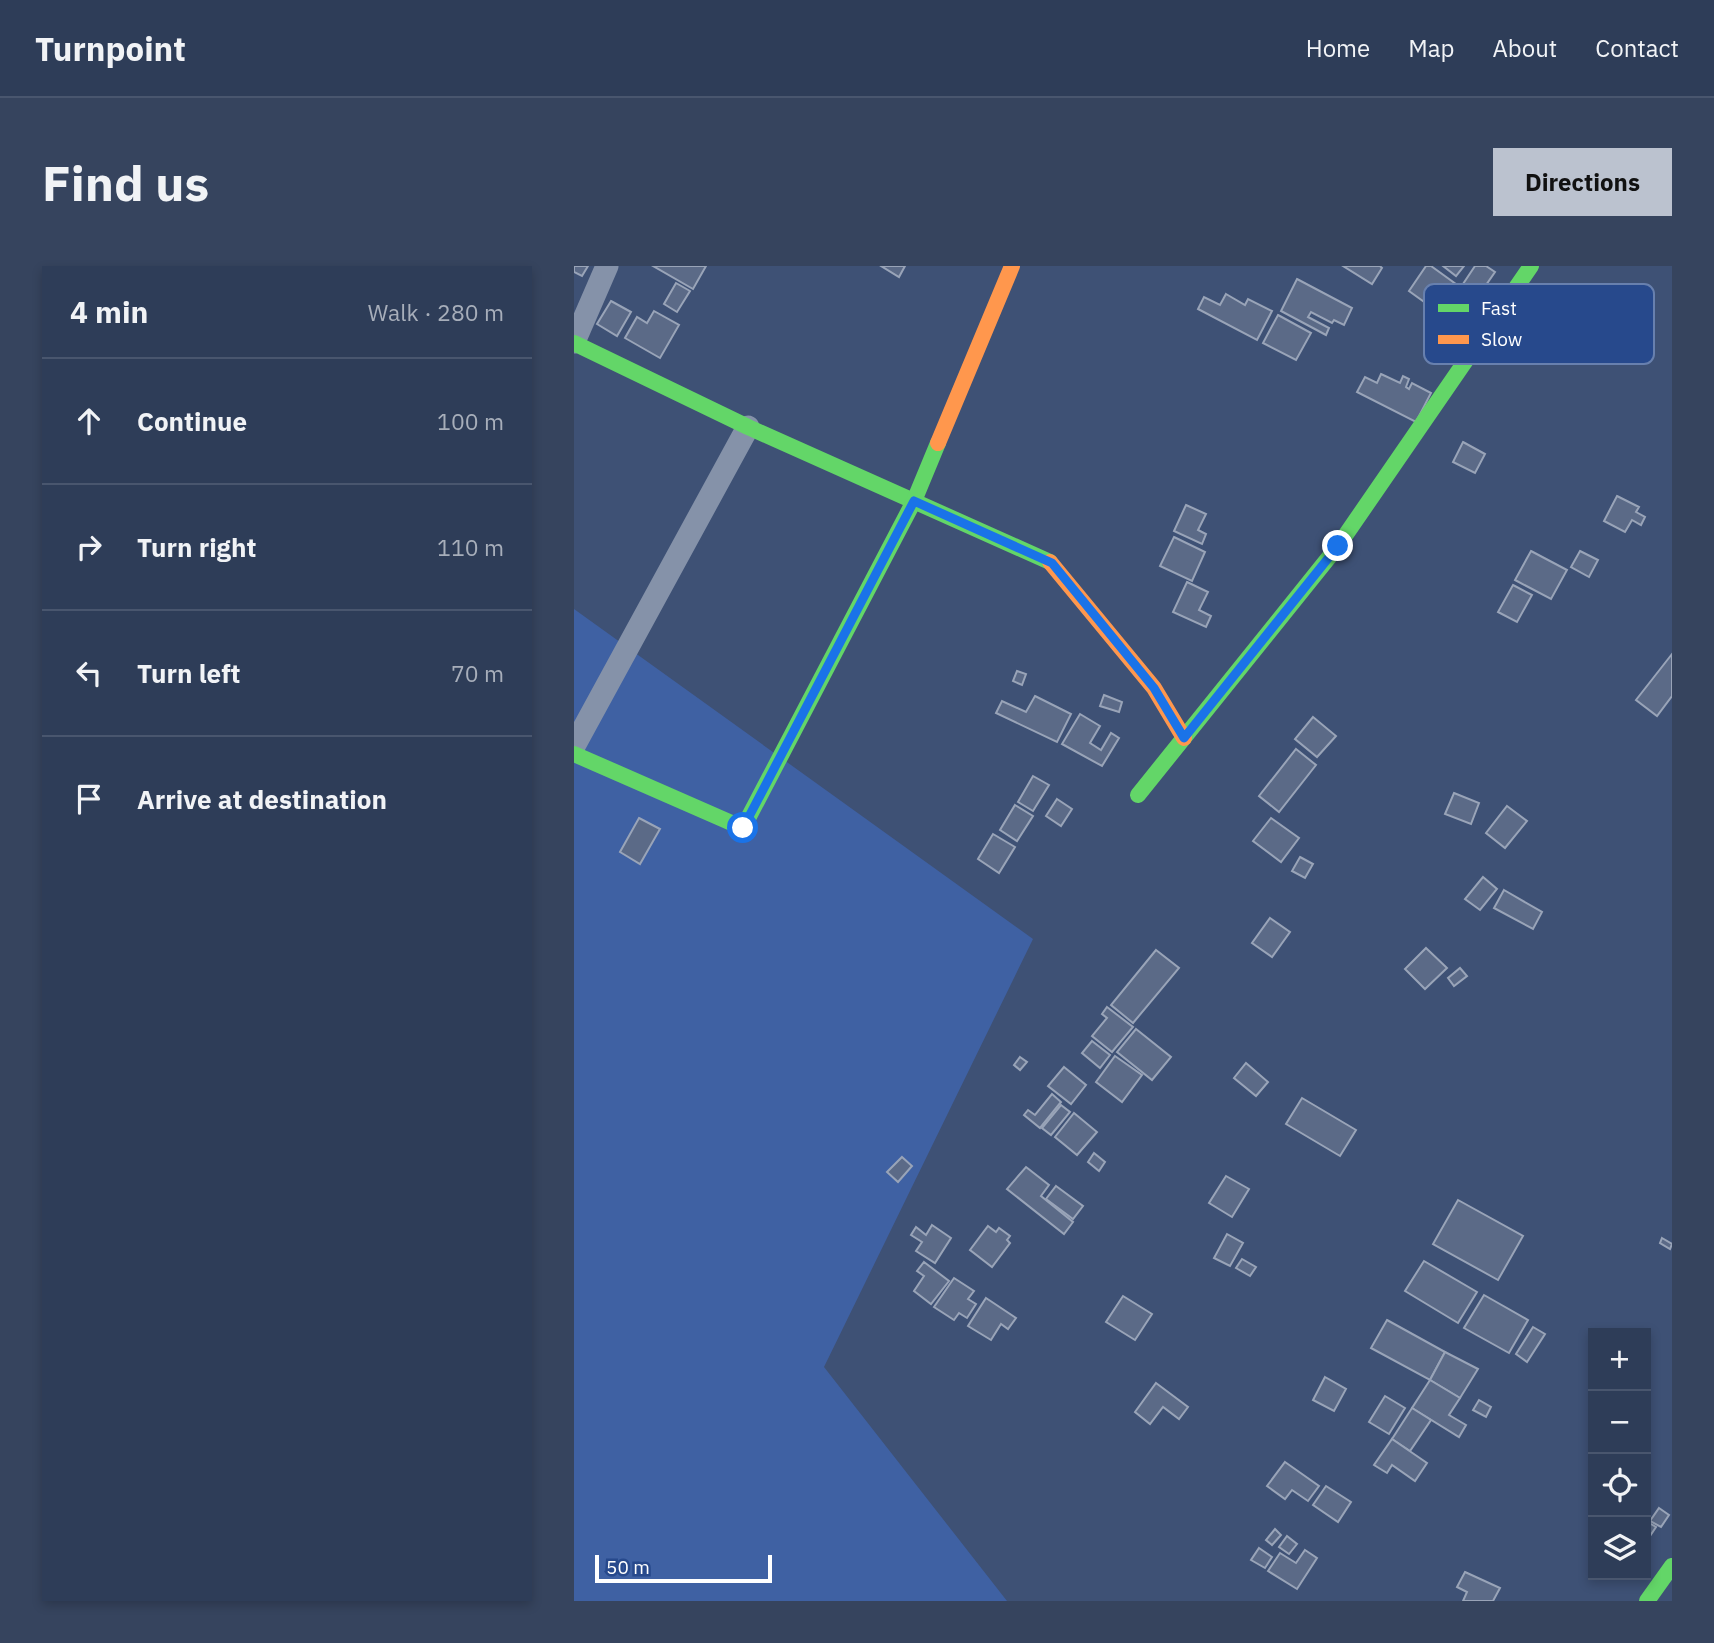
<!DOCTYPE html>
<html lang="en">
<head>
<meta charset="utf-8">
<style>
  body { margin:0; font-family:"IBM Plex Sans",sans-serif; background:#36445e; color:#f1f3f6 }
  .controls { position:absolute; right:21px; bottom:21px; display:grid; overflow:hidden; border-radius:0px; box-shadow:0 4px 10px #0003 }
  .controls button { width:63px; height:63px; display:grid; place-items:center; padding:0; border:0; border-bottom:2px solid #49566e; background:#2e3d58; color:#f1f3f6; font:35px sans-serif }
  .scale { position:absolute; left:21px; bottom:18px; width:177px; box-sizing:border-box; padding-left:7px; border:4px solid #fff; border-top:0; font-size:19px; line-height:24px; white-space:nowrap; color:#fff; -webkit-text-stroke:5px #27498c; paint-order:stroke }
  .stop { position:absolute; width:21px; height:21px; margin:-16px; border:5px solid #1a73e8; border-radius:50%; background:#fff }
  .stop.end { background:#1a73e8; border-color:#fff; box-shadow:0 2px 7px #0008 }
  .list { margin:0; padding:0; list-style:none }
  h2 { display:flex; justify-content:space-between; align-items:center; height:91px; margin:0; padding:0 28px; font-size:30px }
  h2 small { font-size:23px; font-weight:400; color:#a7aeba }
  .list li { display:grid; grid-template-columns:46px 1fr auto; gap:21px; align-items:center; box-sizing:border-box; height:126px; padding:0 28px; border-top:2px solid #49566e }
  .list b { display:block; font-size:26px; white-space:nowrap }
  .list em { font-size:23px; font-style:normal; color:#a7aeba }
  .icon { flex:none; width:38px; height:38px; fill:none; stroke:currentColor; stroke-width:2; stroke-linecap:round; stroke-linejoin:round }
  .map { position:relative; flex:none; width:1098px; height:1335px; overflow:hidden; border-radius:0px }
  header { display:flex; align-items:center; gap:42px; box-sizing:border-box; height:98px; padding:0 35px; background:#2e3d58; border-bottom:2px solid #49566e }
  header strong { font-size:33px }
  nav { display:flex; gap:38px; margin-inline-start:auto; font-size:24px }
  .intro { display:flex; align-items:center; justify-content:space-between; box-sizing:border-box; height:168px; padding:0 42px }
  h1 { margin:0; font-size:49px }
  .button { padding:18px 32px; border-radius:0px; background:#bbc2cf; color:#111; font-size:24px; font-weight:700 }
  main { display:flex; gap:42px; padding:0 42px }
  aside { flex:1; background:#2e3d58; border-radius:0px; box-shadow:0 4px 10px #0003 }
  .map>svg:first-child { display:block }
</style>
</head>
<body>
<header>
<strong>Turnpoint</strong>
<nav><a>Home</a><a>Map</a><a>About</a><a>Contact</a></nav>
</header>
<div class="intro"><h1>Find us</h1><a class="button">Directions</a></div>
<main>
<aside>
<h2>4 min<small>Walk · 280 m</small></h2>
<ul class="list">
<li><svg class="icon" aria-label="ahead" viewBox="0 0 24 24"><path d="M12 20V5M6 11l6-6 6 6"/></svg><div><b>Continue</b></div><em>100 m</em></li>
<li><svg class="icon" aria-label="right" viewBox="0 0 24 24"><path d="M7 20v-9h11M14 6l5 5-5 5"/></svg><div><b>Turn right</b></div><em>110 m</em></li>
<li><svg class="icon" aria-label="left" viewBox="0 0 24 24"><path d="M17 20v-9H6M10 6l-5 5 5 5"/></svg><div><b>Turn left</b></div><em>70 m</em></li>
<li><svg class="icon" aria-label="arrive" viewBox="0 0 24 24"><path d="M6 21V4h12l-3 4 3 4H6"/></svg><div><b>Arrive at destination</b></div></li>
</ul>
</aside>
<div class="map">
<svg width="1098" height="1335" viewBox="0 0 1098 1335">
  <rect width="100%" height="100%" fill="#3e5175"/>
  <polygon fill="#3f61a3" points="0,343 459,673 250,1101 433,1335 0,1335"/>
  <g fill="#5b6a87" stroke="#99a4b8" stroke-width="2">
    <polygon points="0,0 14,0 8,10 0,6"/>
    <polygon points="79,0 132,0 119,23"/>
    <polygon points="307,0 331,0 325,11"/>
    <polygon points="769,0 806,0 808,2 798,18"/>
    <polygon points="852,0 857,0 904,34 885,61 835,25"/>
    <polygon points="869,0 890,0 882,10"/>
    <polygon points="901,0 912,0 921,6 905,29 889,18"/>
    <polygon points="723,13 778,42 770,59 760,54 758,57 737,46 734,51 755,62 752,69 707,45"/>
    <polygon points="102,17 116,25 103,46 90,38"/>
    <polygon points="652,28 671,39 674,33 698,45 683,74 624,43 630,31 646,39"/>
    <polygon points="37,35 57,46 43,70 23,58"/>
    <polygon points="80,45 105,59 86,92 51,72 63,51 73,57"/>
    <polygon points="704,49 737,67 722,94 689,77"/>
    <polygon points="807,108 826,117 829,110 835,113 832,121 835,123 838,117 857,127 842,156 783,126 791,111 803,117"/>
    <polygon points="889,176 911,188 901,207 879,196"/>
    <polygon points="1043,230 1065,241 1062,246 1071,251 1067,259 1058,254 1051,266 1030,255"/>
    <polygon points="612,239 632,248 624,264 632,268 628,278 600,265"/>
    <polygon points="600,271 631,286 618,315 586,300"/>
    <polygon points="957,285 993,304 977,333 941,314"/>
    <polygon points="1006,285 1024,294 1015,311 997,301"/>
    <polygon points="613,316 634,326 625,344 637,350 632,361 599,346"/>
    <polygon points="939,319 958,329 943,356 924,346"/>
    <polygon points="1098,388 1098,430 1083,450 1062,434"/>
    <polygon points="443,405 452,408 448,419 439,415"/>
    <polygon points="530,429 548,436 545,446 526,440"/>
    <polygon points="461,430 497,448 483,476 422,447 428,435 452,446"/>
    <polygon points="506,448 526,460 516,477 527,484 537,467 545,472 528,500 488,478"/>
    <polygon points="739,451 762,470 743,491 721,473"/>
    <polygon points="722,483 742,499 705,546 685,530"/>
    <polygon points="459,510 475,519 459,545 444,536"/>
    <polygon points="880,527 905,537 897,558 871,548"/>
    <polygon points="483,533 498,543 487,560 472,550"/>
    <polygon points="441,539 459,550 443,575 426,564"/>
    <polygon points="933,540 953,555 931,582 912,567"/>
    <polygon points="65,552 86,563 66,598 46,586"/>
    <polygon points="697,552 725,572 707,596 679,575"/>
    <polygon points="419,568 441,581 425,607 404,593"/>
    <polygon points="726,591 739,598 731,612 718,605"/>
    <polygon points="909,611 923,623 906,644 891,633"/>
    <polygon points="930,624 968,646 959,663 920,642"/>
    <polygon points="696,652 716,666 698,691 678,677"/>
    <polygon points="852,682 873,702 851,723 831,703"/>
    <polygon points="582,684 605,702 559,757 537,739"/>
    <polygon points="886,702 893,710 880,720 874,712"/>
    <polygon points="533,741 559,761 538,786 518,770 533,752 528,748"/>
    <polygon points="562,763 597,791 578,814 543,786"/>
    <polygon points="518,775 536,789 526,802 508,787"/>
    <polygon points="541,790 568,809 548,836 522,816"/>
    <polygon points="446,791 453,796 446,804 440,799"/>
    <polygon points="672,797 694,816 682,830 660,812"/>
    <polygon points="490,801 512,819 497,838 474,820"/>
    <polygon points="478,828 487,836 466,862 450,849 454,844 461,849"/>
    <polygon points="728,832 782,864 766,890 712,858"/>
    <polygon points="487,839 496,846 477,869 468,862"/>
    <polygon points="500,847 523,866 503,889 481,871"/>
    <polygon points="520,887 531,896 525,905 514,896"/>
    <polygon points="328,891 338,900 324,916 313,906"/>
    <polygon points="452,901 475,919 467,930 499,956 490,968 433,923"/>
    <polygon points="652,910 675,923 658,951 635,937"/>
    <polygon points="482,920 509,940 499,953 472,933"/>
    <polygon points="884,934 949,970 924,1014 859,978"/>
    <polygon points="358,959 377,972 361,997 342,985 348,976 337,969 342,961 352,969"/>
    <polygon points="414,960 422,966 425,962 436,970 433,974 436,977 418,1001 396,984"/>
    <polygon points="653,968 669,977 656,1000 640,992"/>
    <polygon points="1088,972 1098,978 1096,983 1086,977"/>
    <polygon points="668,993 682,1001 676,1010 662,1002"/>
    <polygon points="850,995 903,1026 884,1057 831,1025"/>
    <polygon points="350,996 375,1015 357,1038 340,1025 350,1010 343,1005"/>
    <polygon points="380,1012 400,1025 394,1033 402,1038 393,1052 385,1047 380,1054 360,1041"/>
    <polygon points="910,1029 954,1054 935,1087 890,1062"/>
    <polygon points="549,1030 578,1048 561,1074 532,1056"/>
    <polygon points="412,1032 442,1052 434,1063 427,1058 417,1074 394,1060"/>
    <polygon points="813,1054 871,1086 856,1114 797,1082"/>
    <polygon points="959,1061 971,1068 953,1096 942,1088"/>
    <polygon points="871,1086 904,1103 886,1132 856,1114"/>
    <polygon points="751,1111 772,1123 760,1145 739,1134"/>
    <polygon points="856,1114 886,1132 875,1149 892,1159 885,1171 838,1142"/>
    <polygon points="582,1117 614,1141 605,1153 589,1141 576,1158 561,1146"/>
    <polygon points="811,1130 831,1142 815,1168 795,1156"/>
    <polygon points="905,1134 917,1141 912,1151 899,1144"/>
    <polygon points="838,1142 857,1154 836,1185 818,1173"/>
    <polygon points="818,1173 853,1197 841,1215 818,1199 813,1207 800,1199"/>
    <polygon points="711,1196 745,1220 734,1235 718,1224 711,1233 693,1220"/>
    <polygon points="752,1220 777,1236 764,1256 739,1239"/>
    <polygon points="1085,1242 1095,1249 1087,1261 1076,1255"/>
    <polygon points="1072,1255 1082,1261 1072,1276"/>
    <polygon points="701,1263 707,1269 698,1279 692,1274"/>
    <polygon points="713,1270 723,1278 715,1288 705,1281"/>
    <polygon points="685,1282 698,1291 691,1302 677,1294"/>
    <polygon points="731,1284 743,1292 723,1323 694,1305 706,1287 722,1297"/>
    <polygon points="891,1306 926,1322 919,1335 889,1335 893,1326 883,1321"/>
  </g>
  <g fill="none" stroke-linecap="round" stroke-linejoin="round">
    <g stroke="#8592a9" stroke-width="23">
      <polyline points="0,76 33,0"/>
      <polyline points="0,480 174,161"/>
    </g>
    <g stroke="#63d668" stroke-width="16">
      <polyline points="0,77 174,161 476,296"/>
      <polyline points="0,488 169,562 340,235 364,177"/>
      <polyline points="564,529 764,280 957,0"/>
      <polyline points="1073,1335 1098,1300"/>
    </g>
    <g stroke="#ff974d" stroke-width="16">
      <polyline points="364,177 438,0"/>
      <polyline points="476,296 580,422 610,472"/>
    </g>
  </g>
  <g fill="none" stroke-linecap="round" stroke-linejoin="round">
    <polyline stroke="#1a73e8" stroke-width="9" points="169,562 340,235 478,297 580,422 610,472 764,280"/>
  </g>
  <rect x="850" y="18" width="230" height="80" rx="10" fill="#27498c" stroke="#6880ae" stroke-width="2"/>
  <rect x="864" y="38" width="31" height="8" fill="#63d668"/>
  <rect x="864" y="69" width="31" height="9" fill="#ff974d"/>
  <g font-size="19" fill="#fff">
    <text x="907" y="49">Fast</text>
    <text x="907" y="80">Slow</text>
  </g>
</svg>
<div class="controls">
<button>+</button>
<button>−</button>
<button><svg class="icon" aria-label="locate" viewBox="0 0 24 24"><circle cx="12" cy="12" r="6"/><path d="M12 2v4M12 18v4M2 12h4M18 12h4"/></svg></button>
<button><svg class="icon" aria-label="layers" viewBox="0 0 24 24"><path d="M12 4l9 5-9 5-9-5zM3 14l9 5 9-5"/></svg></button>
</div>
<div class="scale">50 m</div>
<div class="stop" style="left:169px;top:562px"></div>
<div class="stop end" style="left:764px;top:280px"></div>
</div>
</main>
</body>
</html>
